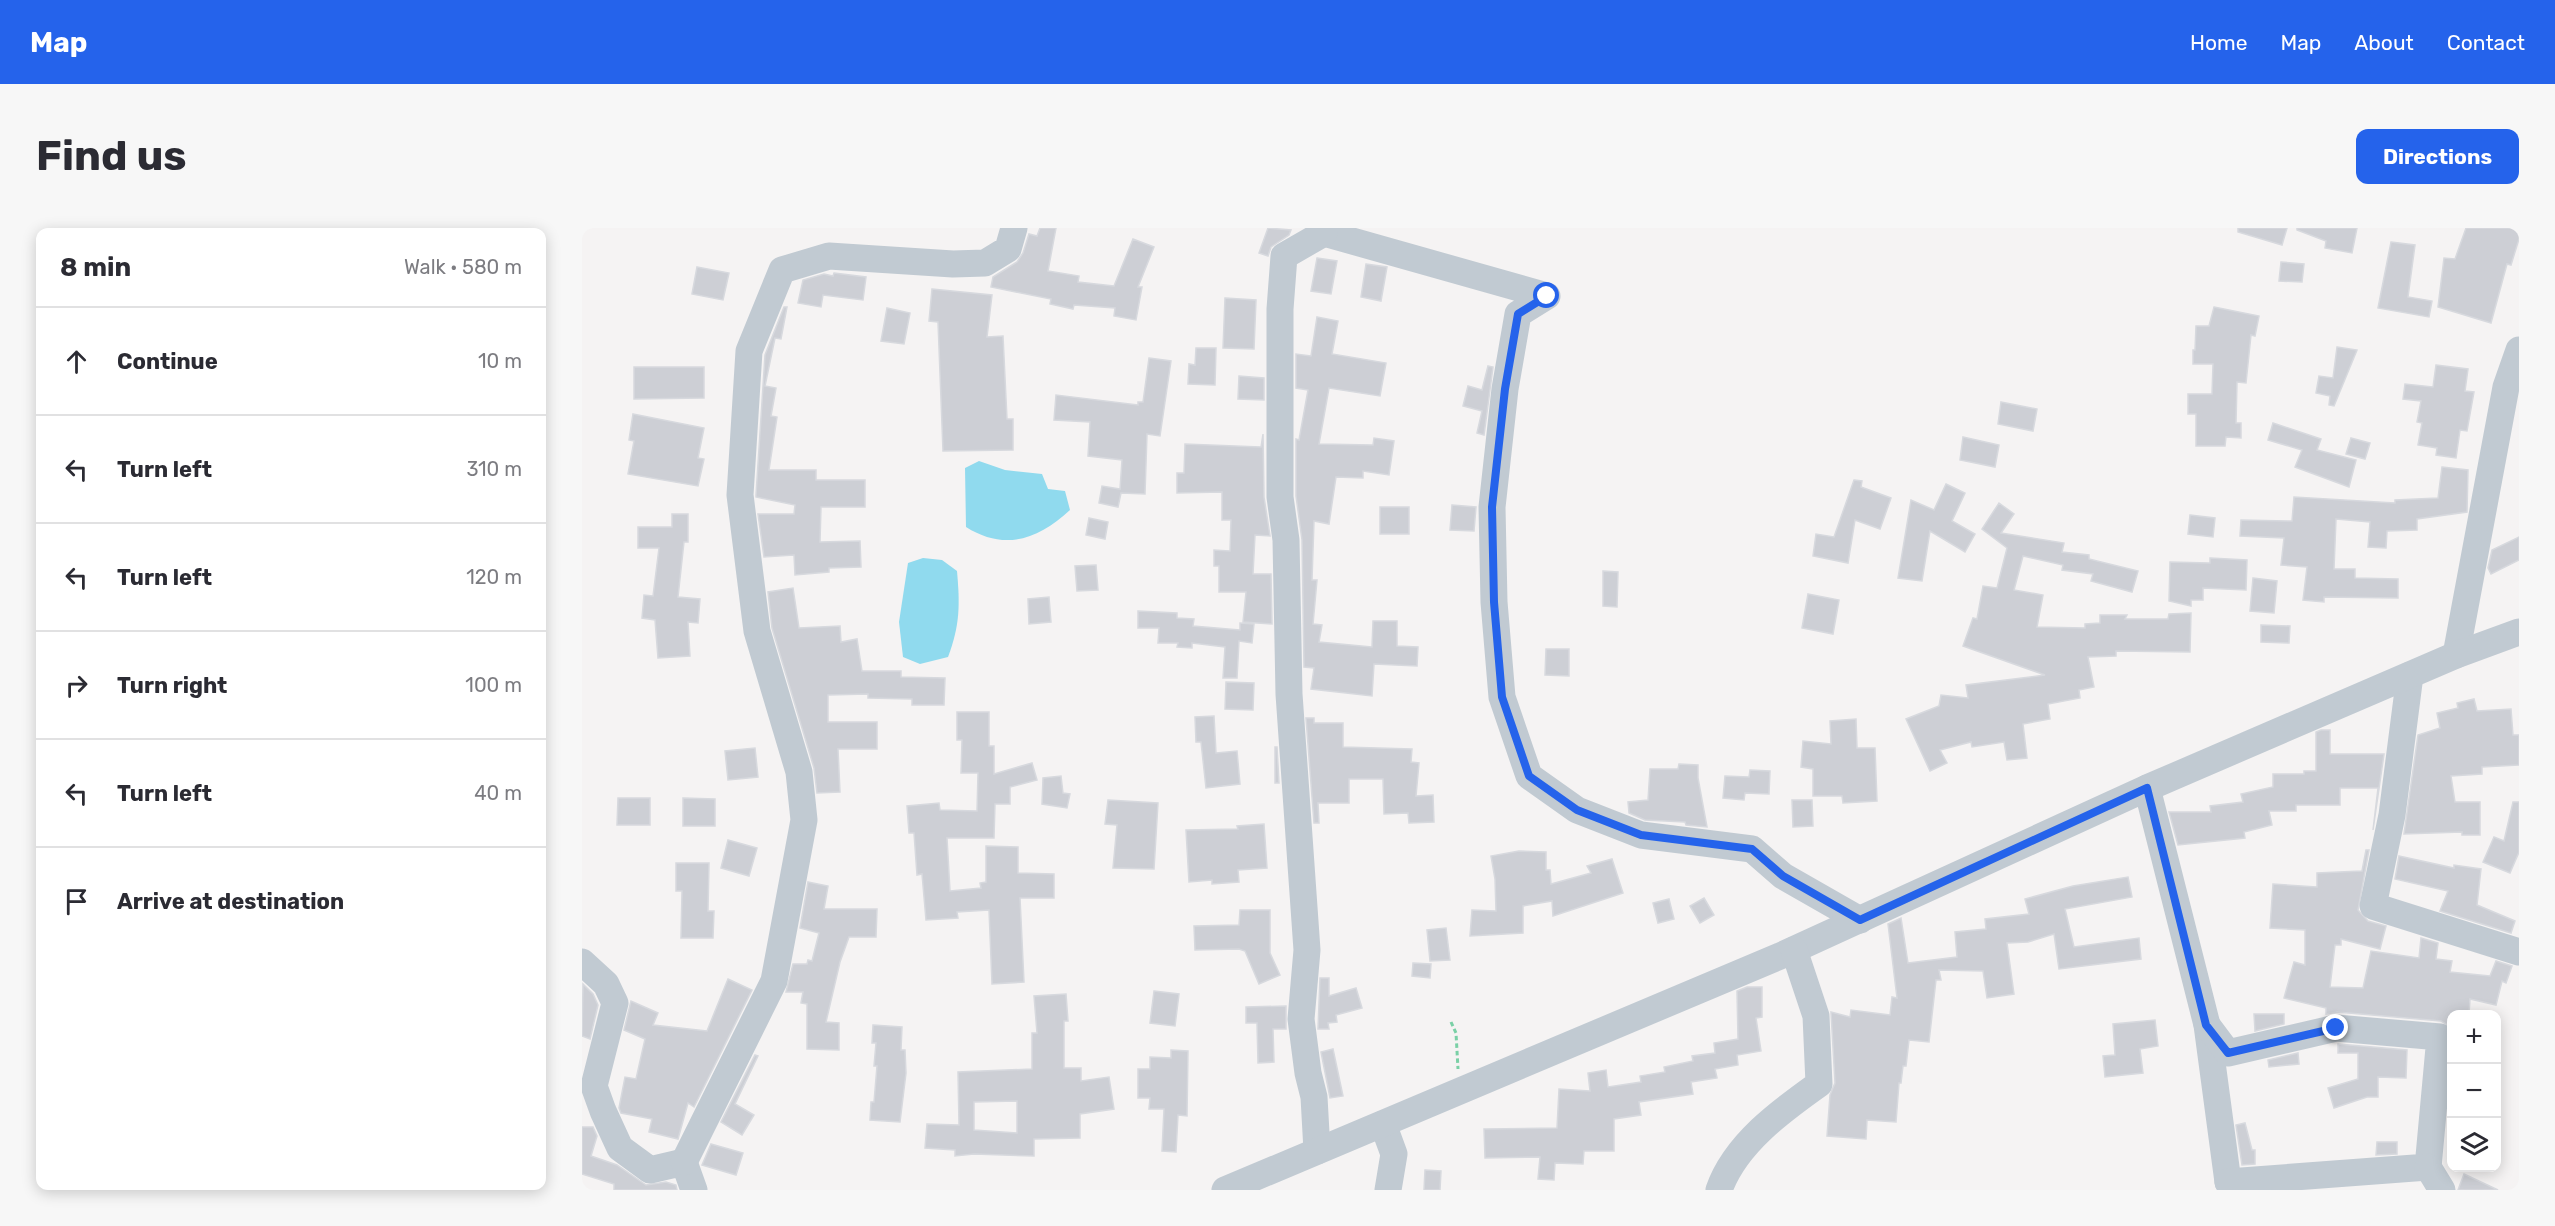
<!DOCTYPE html>
<html lang="en">
<head>
<meta charset="utf-8">
<style>
  body { margin:0; font-family:Rubik,sans-serif; background:#f7f7f7; color:#2b2b33 }
  .controls { position:absolute; right:18px; bottom:18px; display:grid; overflow:hidden; border-radius:12px; box-shadow:0 3px 15px #0003 }
  .controls button { width:54px; height:54px; display:grid; place-items:center; padding:0; border:0; border-bottom:2px solid #e1e1e2; background:#fff; color:#2b2b33; font:30px sans-serif }
  .stop { position:absolute; width:18px; height:18px; margin:-14px; border:4px solid #2563eb; border-radius:50%; background:#fff }
  .stop.end { background:#2563eb; border-color:#fff; box-shadow:0 2px 6px #0008 }
  .list { margin:0; padding:0; list-style:none }
  h2 { display:flex; justify-content:space-between; align-items:center; height:78px; margin:0; padding:0 24px; font-size:26px }
  h2 small { font-size:20px; font-weight:400; color:#7c7c81 }
  .list li { display:grid; grid-template-columns:39px 1fr auto; gap:18px; align-items:center; box-sizing:border-box; height:108px; padding:0 24px; border-top:2px solid #e1e1e2 }
  .list b { display:block; font-size:22px; white-space:nowrap }
  .list em { font-size:20px; font-style:normal; color:#7c7c81 }
  .icon { flex:none; width:33px; height:33px; fill:none; stroke:currentColor; stroke-width:2; stroke-linecap:round; stroke-linejoin:round }
  .map { position:relative; flex:none; width:1937px; height:962px; overflow:hidden; border-radius:12px }
  header { display:flex; align-items:center; gap:36px; box-sizing:border-box; height:84px; padding:0 30px; background:#2563eb; color:#fff }
  header strong { font-size:28px }
  nav { display:flex; gap:33px; margin-inline-start:auto; font-size:21px }
  .intro { display:flex; align-items:center; justify-content:space-between; box-sizing:border-box; height:144px; padding:0 36px }
  h1 { margin:0; font-size:42px }
  .button { padding:15px 27px; border-radius:12px; background:#2563eb; color:#fff; font-size:21px; font-weight:700 }
  main { display:flex; gap:36px; padding:0 36px }
  aside { flex:1; background:#fff; border-radius:12px; box-shadow:0 3px 15px #0003 }
  .map>svg:first-child { display:block }
</style>
</head>
<body>
<header>
<strong>Map</strong>
<nav><a>Home</a><a>Map</a><a>About</a><a>Contact</a></nav>
</header>
<div class="intro"><h1>Find us</h1><a class="button">Directions</a></div>
<main>
<aside>
<h2>8 min<small>Walk · 580 m</small></h2>
<ul class="list">
<li><svg class="icon" aria-label="ahead" viewBox="0 0 24 24"><path d="M12 20V5M6 11l6-6 6 6"/></svg><div><b>Continue</b></div><em>10 m</em></li>
<li><svg class="icon" aria-label="left" viewBox="0 0 24 24"><path d="M17 20v-9H6M10 6l-5 5 5 5"/></svg><div><b>Turn left</b></div><em>310 m</em></li>
<li><svg class="icon" aria-label="left" viewBox="0 0 24 24"><path d="M17 20v-9H6M10 6l-5 5 5 5"/></svg><div><b>Turn left</b></div><em>120 m</em></li>
<li><svg class="icon" aria-label="right" viewBox="0 0 24 24"><path d="M7 20v-9h11M14 6l5 5-5 5"/></svg><div><b>Turn right</b></div><em>100 m</em></li>
<li><svg class="icon" aria-label="left" viewBox="0 0 24 24"><path d="M17 20v-9H6M10 6l-5 5 5 5"/></svg><div><b>Turn left</b></div><em>40 m</em></li>
<li><svg class="icon" aria-label="arrive" viewBox="0 0 24 24"><path d="M6 21V4h12l-3 4 3 4H6"/></svg><div><b>Arrive at destination</b></div></li>
</ul>
</aside>
<div class="map">
<svg width="1937" height="962" viewBox="0 0 1937 962">
  <rect width="100%" height="100%" fill="#f5f3f3"/>
  <g fill="#90daee">
    <path d="M 397,233 L 423,242 L 460,246 L 466,261 L 483,263 L 488,282 C 456,312 422,323 384,299 L 383,240 Z"/>
    <path d="M 341,330 L 360,332 L 375,343 C 378,377 378,397 366,429 L 338,436 L 321,429 L 317,394 L 326,335 Z"/>
  </g>
  <g fill="#cdcfd5" stroke="#d7d9de" stroke-width="1.5" fill-rule="evenodd">
    <polygon points="458,0 474,0 466,43 497,48 496,54 532,58 551,11 572,19 556,59 560,59 554,92 532,88 533,80 492,77 491,81 468,76 469,71 409,59 411,49 435,34 441,25 447,6 455,8"/>
    <polygon points="686,0 709,2 707,7 689,19 686,28 677,25"/>
    <polygon points="1656,0 1705,0 1700,17 1656,4"/>
    <polygon points="1715,0 1775,0 1770,25 1743,20 1744,13 1715,2"/>
    <polygon points="1884,0 1937,0 1937,11 1929,37 1925,36 1909,95 1856,79 1862,30 1873,31"/>
    <polygon points="1809,14 1833,17 1826,69 1850,73 1847,89 1796,80"/>
    <polygon points="735,30 755,33 749,66 729,63"/>
    <polygon points="1699,34 1722,36 1720,54 1697,53"/>
    <polygon points="784,36 805,39 799,73 779,69"/>
    <polygon points="115,39 147,45 141,72 110,66"/>
    <polygon points="252,45 284,49 281,72 241,67 239,79 216,75 221,52 242,46 251,48"/>
    <polygon points="350,61 410,67 405,109 421,108 425,191 431,191 431,222 361,223 356,94 347,93"/>
    <polygon points="643,70 674,72 672,121 641,120"/>
    <polygon points="202,79 205,79 199,111 193,110 183,158 194,160 189,188 195,189 187,242 234,242 234,252 283,252 283,279 239,279 238,314 278,313 279,339 247,340 247,344 213,347 212,327 182,329 176,286 212,286 213,277 174,269 174,267 183,127"/>
    <polygon points="1632,79 1677,88 1673,108 1669,107 1664,155 1655,154 1654,195 1659,195 1659,210 1644,209 1643,218 1614,218 1614,186 1606,186 1606,166 1630,166 1631,136 1611,136 1611,122 1613,122 1614,98 1627,98"/>
    <polygon points="305,80 328,85 322,116 299,113"/>
    <polygon points="735,89 756,93 750,126 804,135 798,168 747,160 737,216 791,217 792,210 812,213 807,247 781,243 781,250 754,249 747,296 732,293 730,352 735,352 731,396 740,397 737,414 790,419 791,393 815,393 815,418 836,419 835,438 792,436 790,468 729,461 732,440 722,439 720,312 714,268 714,211 717,212 726,162 714,160 714,126 729,128"/>
    <polygon points="1755,119 1775,122 1752,178 1747,177 1748,168 1734,165 1737,148 1751,150"/>
    <polygon points="614,120 634,120 633,157 606,156 607,136 613,137"/>
    <polygon points="567,130 589,133 578,208 565,206 563,266 539,265 536,279 517,275 520,258 538,261 540,232 506,228 508,194 472,192 474,167 556,177 556,174 561,174"/>
    <polygon points="1854,137 1886,141 1883,163 1892,164 1885,203 1878,202 1874,230 1854,227 1855,220 1836,217 1840,195 1835,194 1839,173 1821,171 1823,156 1851,159"/>
    <polygon points="906,138 911,139 902,207 895,205 900,183 881,178 886,158 900,162"/>
    <polygon points="52,139 122,139 122,170 52,171"/>
    <polygon points="657,148 682,150 682,172 656,171"/>
    <polygon points="1419,174 1455,181 1451,203 1416,196"/>
    <polygon points="51,186 122,200 116,230 122,231 116,258 46,246 52,213 47,212"/>
    <polygon points="1691,195 1739,211 1735,222 1774,232 1767,259 1713,239 1720,222 1686,212"/>
    <polygon points="681,206 682,269 688,308 673,307 671,346 689,346 690,396 661,394 664,364 637,364 637,338 632,338 632,322 648,323 649,292 640,292 640,264 595,265 595,245 602,245 603,216 679,219"/>
    <polygon points="1381,209 1417,217 1413,239 1378,232"/>
    <polygon points="1769,210 1788,215 1783,231 1764,226"/>
    <polygon points="1860,239 1886,242 1885,284 1835,291 1835,302 1805,303 1804,320 1786,319 1788,294 1754,291 1752,341 1773,341 1773,350 1816,351 1816,370 1742,369 1742,374 1721,372 1725,339 1699,337 1702,310 1658,308 1659,292 1710,293 1712,269 1813,275 1813,272 1856,270"/>
    <polygon points="1272,252 1280,253 1279,259 1309,270 1298,301 1273,292 1266,335 1231,328 1234,306 1252,309"/>
    <polygon points="1364,256 1383,265 1370,293 1393,306 1383,324 1348,303 1340,353 1316,350 1329,272 1352,282"/>
    <polygon points="1417,275 1432,286 1419,305 1482,315 1480,324 1507,327 1507,331 1556,343 1550,364 1509,353 1511,346 1480,342 1481,337 1441,328 1432,362 1461,367 1455,399 1503,400 1503,396 1518,395 1518,387 1545,387 1543,391 1586,391 1587,386 1609,385 1608,424 1534,423 1534,428 1506,429 1512,459 1497,462 1498,470 1466,476 1468,491 1441,496 1445,530 1425,532 1422,514 1390,519 1389,514 1358,522 1365,535 1348,543 1324,491 1357,478 1359,467 1386,470 1384,457 1463,447 1381,418 1391,390 1395,391 1401,358 1415,360 1425,320 1400,301"/>
    <polygon points="870,277 894,279 892,303 868,302"/>
    <rect x="798" y="279" width="29" height="27"/>
    <polygon points="90,286 106,286 106,314 102,314 96,369 118,371 116,395 106,394 108,428 76,430 73,392 60,390 62,367 71,368 77,320 56,320 56,299 90,299"/>
    <polygon points="1608,287 1633,290 1631,309 1606,306"/>
    <polygon points="507,290 526,294 523,311 504,307"/>
    <polygon points="1937,309 1937,332 1909,346 1906,340 1910,322"/>
    <polygon points="1628,330 1665,332 1664,362 1621,360 1621,372 1609,372 1609,378 1587,373 1588,334 1628,335"/>
    <polygon points="514,337 516,362 495,363 493,338"/>
    <polygon points="1021,343 1036,344 1035,379 1021,378"/>
    <polygon points="1671,350 1695,353 1692,385 1668,383"/>
    <polygon points="211,360 217,400 258,398 259,414 275,411 280,443 319,443 319,449 363,450 362,477 330,477 330,471 286,470 286,466 246,467 246,494 295,494 295,521 256,521 258,564 235,565 232,540 190,400 186,364"/>
    <polygon points="1226,366 1257,372 1251,406 1220,400"/>
    <polygon points="467,369 469,394 447,396 446,371"/>
    <polygon points="556,383 595,385 595,390 612,391 611,398 658,402 658,395 672,396 670,415 657,413 655,450 641,450 643,419 610,415 610,420 595,419 596,415 576,415 577,400 556,400"/>
    <polygon points="1679,397 1708,398 1707,415 1679,414"/>
    <polygon points="964,421 987,421 987,448 963,447"/>
    <polygon points="644,454 672,455 671,482 643,481"/>
    <polygon points="1892,471 1895,483 1929,481 1931,507 1937,507 1937,537 1900,539 1900,546 1869,548 1873,574 1898,574 1898,607 1880,607 1880,604 1822,606 1836,507 1858,500 1855,485 1876,480 1875,475"/>
    <polygon points="375,484 407,484 407,518 412,518 412,546 450,535 455,552 428,559 428,576 413,576 412,610 365,610 368,663 399,660 398,655 404,654 404,618 436,619 436,645 472,646 472,670 438,670 442,754 410,756 407,682 375,684 376,690 344,692 340,646 335,647 332,605 327,605 325,578 357,575 358,582 395,583 396,545 379,545 380,512 375,512"/>
    <polygon points="632,488 634,525 655,523 658,556 624,560 619,514 614,514 613,489"/>
    <polygon points="724,490 732,490 732,495 761,495 761,519 830,521 829,534 837,535 834,568 851,567 852,594 827,595 826,585 802,586 801,551 767,551 767,575 736,575 737,595 732,595"/>
    <polygon points="1274,491 1275,520 1293,520 1295,573 1261,575 1260,568 1231,568 1231,541 1219,539 1221,513 1249,516 1248,493"/>
    <polygon points="1739,502 1748,502 1748,526 1802,526 1791,602 1796,560 1758,560 1758,577 1714,577 1714,583 1687,583 1690,597 1662,604 1663,610 1596,617 1587,584 1629,584 1628,578 1661,574 1659,566 1691,559 1691,546 1722,546 1722,543 1734,543 1734,504"/>
    <polygon points="693,519 695,519 697,555 693,555"/>
    <polygon points="173,520 176,549 146,552 143,523"/>
    <polygon points="1097,536 1116,537 1116,550 1125,599 1104,597 1103,594 1063,592 1047,585 1046,574 1066,572 1068,541 1096,541"/>
    <polygon points="1168,542 1188,543 1187,566 1163,565 1162,572 1141,570 1143,548 1167,549"/>
    <polygon points="479,548 481,565 488,566 485,580 460,576 461,550"/>
    <polygon points="36,570 68,570 68,597 35,597"/>
    <polygon points="101,570 133,571 133,598 101,598"/>
    <polygon points="526,572 576,575 572,641 531,640 535,597 523,596"/>
    <polygon points="1210,572 1230,572 1231,598 1211,599"/>
    <polygon points="1931,574 1937,574 1937,624 1928,645 1901,634 1912,609 1922,613"/>
    <polygon points="682,596 685,640 656,642 657,654 630,656 630,652 607,654 604,602 656,601 655,598"/>
    <polygon points="146,612 175,620 167,648 139,640"/>
    <polygon points="1784,622 1787,622 1776,682 1786,693 1804,698 1798,721 1759,711 1759,717 1753,717 1748,759 1781,760 1789,723 1837,730 1839,710 1856,715 1854,731 1870,733 1868,744 1908,748 1914,733 1930,738 1924,755 1920,753 1914,777 1888,771 1887,786 1869,786 1869,799 1859,793 1755,784 1744,786 1744,780 1702,770 1712,734 1723,737 1723,702 1688,700 1691,656 1735,659 1735,645 1780,643"/>
    <polygon points="937,623 964,624 964,642 968,642 969,656 1009,645 1005,638 1030,631 1041,665 971,688 970,673 941,678 941,705 888,708 890,682 914,683 913,651 909,628"/>
    <polygon points="1817,628 1872,640 1872,637 1899,641 1895,677 1933,693 1929,705 1858,683 1866,663 1813,651"/>
    <polygon points="94,635 127,635 126,683 132,683 131,710 99,710 100,663 94,663"/>
    <polygon points="1546,649 1550,669 1483,681 1492,719 1557,710 1559,731 1477,741 1472,706 1446,714 1425,715 1432,766 1405,770 1401,743 1357,742 1359,752 1354,752 1347,814 1327,812 1324,838 1321,838 1319,855 1317,855 1314,894 1285,892 1284,911 1245,908 1248,867 1253,855 1249,784 1268,789 1269,782 1308,787 1310,769 1315,770 1306,696 1319,690 1326,735 1375,729 1373,704 1404,701 1403,691 1447,686 1443,671 1491,658"/>
    <polygon points="226,654 246,658 242,681 295,681 294,709 267,709 258,734 244,794 257,795 257,822 225,821 225,776 219,775 221,764 204,764 211,736 225,736 226,732 230,733 237,705 218,700"/>
    <polygon points="1122,670 1132,687 1118,695 1108,678"/>
    <polygon points="1087,671 1092,691 1076,695 1071,675"/>
    <polygon points="658,682 688,682 688,725 698,747 677,756 663,723 657,721 613,722 612,698 657,697"/>
    <polygon points="864,700 868,732 848,733 845,702"/>
    <polygon points="831,735 849,736 848,750 830,748"/>
    <polygon points="738,750 747,750 747,768 774,760 780,780 754,787 755,794 746,795 747,801 736,801"/>
    <polygon points="146,751 170,762 112,879 106,875 96,911 67,904 70,891 39,885 37,880 43,849 54,851 63,811 42,802 49,773 76,785 71,797 125,803"/>
    <polygon points="1,756 11,766 16,777 8,811 0,808"/>
    <polygon points="1165,759 1180,759 1180,789 1174,790 1179,823 1155,827 1156,837 1133,841 1135,850 1109,854 1111,866 1057,874 1059,887 1032,891 1032,923 1002,923 1001,936 973,935 972,952 956,951 958,929 903,930 902,901 975,900 977,861 1008,863 1006,845 1024,842 1026,859 1059,854 1058,848 1083,844 1082,839 1111,833 1110,828 1133,825 1132,815 1156,811 1155,763"/>
    <polygon points="572,763 597,766 593,798 568,795"/>
    <path d="M 484,766 L 486,793 L 482,793 L 482,840 L 499,840 L 499,853 L 527,849 L 532,881 L 498,886 L 498,910 L 452,911 L 452,928 L 392,926 L 373,928 L 373,922 L 343,920 L 345,896 L 377,897 L 376,844 L 450,841 L 450,805 L 455,805 L 452,768 ZM 435,873 L 435,905 L 392,902 L 392,874 Z"/>
    <polygon points="704,778 704,801 691,801 692,834 676,835 675,795 664,795 664,779"/>
    <polygon points="1672,786 1702,786 1702,796 1673,803"/>
    <polygon points="1573,792 1576,818 1558,821 1561,845 1523,849 1521,828 1533,827 1531,796"/>
    <polygon points="291,797 320,799 319,822 323,822 324,845 318,894 288,892 289,874 292,874 295,838 292,838 294,815 290,815"/>
    <polygon points="1756,816 1825,822 1824,850 1796,849 1796,869 1785,869 1752,880 1746,860 1776,851 1776,825 1756,825"/>
    <polygon points="751,821 761,868 748,870 739,824"/>
    <polygon points="589,822 606,823 605,888 596,887 594,924 580,923 582,881 567,881 568,870 556,870 556,841 568,841 568,829 589,830"/>
    <polygon points="1716,825 1717,836 1687,839 1686,832"/>
    <polygon points="173,827 176,828 153,876 172,887 160,907 139,894"/>
    <polygon points="1663,895 1670,922 1673,922 1673,936 1660,937 1654,897"/>
    <polygon points="0,899 11,899 15,908 9,928 35,937 64,957 84,954 94,957 95,962 32,962 32,956 0,946"/>
    <polygon points="1795,914 1815,914 1815,926 1794,927"/>
    <polygon points="129,916 161,925 154,947 120,937"/>
    <polygon points="843,942 859,943 858,962 842,962"/>
    <polygon points="1882,946 1916,962 1876,962"/>
  </g>
  <g fill="none" stroke-linecap="round" stroke-linejoin="round">
    <polyline stroke="#7ad0a6" stroke-width="3" stroke-dasharray="4.5 3" stroke-linecap="butt" points="869,794 874,805 876,841"/>
    <g stroke="#c1cad2" stroke-width="27">
      <polyline points="742,0 742,5 965,68 936,86 923,161 910,279 912,374 920,469 947,548 995,582 1059,607 1170,621 1201,648 1278,692"/>
      <polyline points="1874,427 1924,159 1937,122"/>
      <polyline points="1828,447 1810,587 1791,678 1937,724"/>
      <polyline points="1565,560 1625,797 1646,954 1651,962"/>
      <polyline points="0,734 24,756 33,775 12,858 21,883 38,920 68,942 102,934 112,962"/>
      <polyline points="1625,797 1646,825 1754,800 1858,809 1846,939 1646,954"/>
      <polyline points="801,896 812,926 806,962"/>
      <polyline points="735,923 732,869 726,845 719,791 725,722 707,466 704,312 698,269 698,81 702,28 742,5"/>
      <polyline points="102,934 192,753 222,592 217,544 175,403 158,267 167,123 200,42 247,28 371,36 403,35 426,21 432,0"/>
      <polyline points="1846,939 1860,962"/>
      <polyline points="643,962 1198,728 1565,560 1874,427 1937,404"/>
      <path d="M 1137,962 C 1153,916 1199,883 1237,856 L 1234,788 L 1212,722"/>
    </g>
  </g>
  <g fill="none" stroke-linecap="round" stroke-linejoin="round">
    <polyline stroke="#2563eb" stroke-width="8" points="965,68 936,86 923,161 910,279 912,374 920,469 947,548 995,582 1059,607 1170,621 1201,648 1278,692 1565,560 1624,797 1646,825 1754,800"/>
  </g>
</svg>
<div class="controls">
<button>+</button>
<button>−</button>
<button><svg class="icon" aria-label="layers" viewBox="0 0 24 24"><path d="M12 4l9 5-9 5-9-5zM3 14l9 5 9-5"/></svg></button>
</div>
<div class="stop" style="left:965px;top:68px"></div>
<div class="stop end" style="left:1754px;top:800px"></div>
</div>
</main>
</body>
</html>
